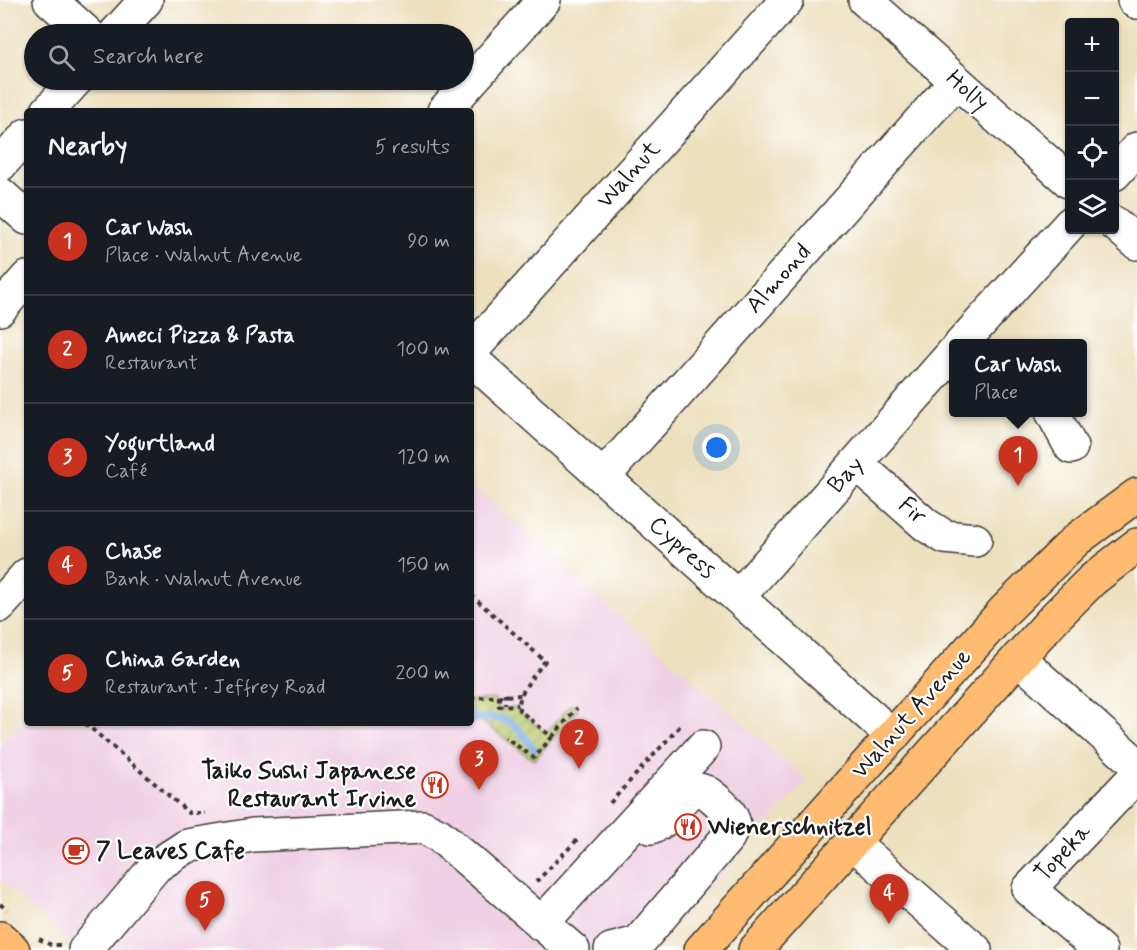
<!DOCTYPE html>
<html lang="en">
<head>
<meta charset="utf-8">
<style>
  body { margin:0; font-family:Mynerve,sans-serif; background:#242831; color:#f1f3f6 }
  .controls { position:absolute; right:18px; top:18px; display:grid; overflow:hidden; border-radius:6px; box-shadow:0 2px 4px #0004 }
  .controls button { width:54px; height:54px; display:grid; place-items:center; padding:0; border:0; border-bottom:2px solid #363941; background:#171b24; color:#f1f3f6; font:30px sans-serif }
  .you { position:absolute; left:717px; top:448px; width:21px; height:21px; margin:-15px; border:4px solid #fff; border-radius:50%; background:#1a73e8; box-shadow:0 0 0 9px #1a73e833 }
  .badge { display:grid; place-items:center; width:39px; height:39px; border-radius:50%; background:#c8321e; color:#fff; font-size:20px; font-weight:700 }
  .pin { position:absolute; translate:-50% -50px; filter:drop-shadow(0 2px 3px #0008) }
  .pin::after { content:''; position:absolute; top:32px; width:21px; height:18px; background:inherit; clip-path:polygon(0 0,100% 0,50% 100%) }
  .popup { position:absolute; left:949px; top:339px; width:138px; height:78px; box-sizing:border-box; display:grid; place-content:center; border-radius:6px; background:#171b24; filter:drop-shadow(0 2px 4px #0005); font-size:20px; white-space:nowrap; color:#9ea1a6 }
  .popup b { font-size:22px; color:#f1f3f6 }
  .popup::after { content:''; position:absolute; left:50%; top:100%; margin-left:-12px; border:12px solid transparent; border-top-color:#171b24 }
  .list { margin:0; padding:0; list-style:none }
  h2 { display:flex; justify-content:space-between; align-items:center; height:78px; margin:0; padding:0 24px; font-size:26px }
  h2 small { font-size:20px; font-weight:400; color:#9ea1a6 }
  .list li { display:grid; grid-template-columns:39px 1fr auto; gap:18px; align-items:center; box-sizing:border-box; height:108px; padding:0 24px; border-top:2px solid #363941 }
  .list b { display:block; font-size:22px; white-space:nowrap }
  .list p { margin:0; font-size:20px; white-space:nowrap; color:#9ea1a6 }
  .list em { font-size:20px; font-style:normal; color:#9ea1a6 }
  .icon { flex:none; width:33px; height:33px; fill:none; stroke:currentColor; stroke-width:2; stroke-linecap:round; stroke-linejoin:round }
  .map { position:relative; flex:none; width:1137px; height:950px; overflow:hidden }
  .search { position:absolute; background:#171b24; box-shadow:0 2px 4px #0004; left:24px; top:24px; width:450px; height:66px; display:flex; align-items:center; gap:15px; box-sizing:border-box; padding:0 21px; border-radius:33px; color:#9ea1a6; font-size:22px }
  .panel { position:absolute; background:#171b24; box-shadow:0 2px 4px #0004; left:24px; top:108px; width:450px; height:618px; border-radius:6px }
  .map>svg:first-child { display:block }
</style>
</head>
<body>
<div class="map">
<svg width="1137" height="950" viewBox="0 0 1137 950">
  <defs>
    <pattern id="garden-furrows" width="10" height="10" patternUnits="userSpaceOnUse" patternTransform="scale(1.5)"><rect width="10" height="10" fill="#b9c86b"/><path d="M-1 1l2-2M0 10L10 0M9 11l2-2" fill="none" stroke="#9eab5c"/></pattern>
  </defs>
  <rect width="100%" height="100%" fill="#fff"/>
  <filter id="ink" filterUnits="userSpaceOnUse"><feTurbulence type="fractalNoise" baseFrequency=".0167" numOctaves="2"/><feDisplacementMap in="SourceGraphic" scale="12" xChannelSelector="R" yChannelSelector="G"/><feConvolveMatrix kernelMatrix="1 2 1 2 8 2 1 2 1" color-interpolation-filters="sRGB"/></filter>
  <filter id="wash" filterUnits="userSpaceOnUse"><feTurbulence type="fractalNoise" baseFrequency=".008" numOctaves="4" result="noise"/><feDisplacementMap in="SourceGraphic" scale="24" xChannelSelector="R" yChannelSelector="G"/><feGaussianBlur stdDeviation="1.35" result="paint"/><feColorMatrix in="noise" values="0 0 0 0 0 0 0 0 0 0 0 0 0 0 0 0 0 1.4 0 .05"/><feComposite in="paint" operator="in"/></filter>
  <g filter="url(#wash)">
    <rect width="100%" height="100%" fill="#ece0be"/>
    <polygon fill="#f0d0e4" points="471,485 807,780 652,950 78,950 0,880 0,745 27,715 27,723 471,723"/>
    <polygon fill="url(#garden-furrows)" stroke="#6a7244" stroke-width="1.5" points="495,699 498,709 518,708 519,711 546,733 572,704 578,709 534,760 481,721 471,722 471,701"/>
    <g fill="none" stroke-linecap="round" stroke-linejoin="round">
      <path stroke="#7daee8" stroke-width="7" d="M 471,715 L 475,718 C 511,716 513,721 534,749"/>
    </g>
  </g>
  <g filter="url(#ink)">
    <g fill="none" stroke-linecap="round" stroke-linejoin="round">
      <g stroke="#3b3934" stroke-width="36">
        <g id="minor">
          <polyline points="50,0 88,34"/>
          <polyline points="865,0 1070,182"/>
          <polyline points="1134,0 1137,2"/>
          <polyline points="115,34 146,0"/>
          <polyline points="48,111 76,80"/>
          <polyline points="444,111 544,0"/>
          <polyline points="0,165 27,135"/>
          <polyline points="1114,174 1137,149"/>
          <polyline points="0,194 27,218"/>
          <polyline points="1114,223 1137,243"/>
          <polyline points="0,309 27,278"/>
          <polyline points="961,344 1070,224"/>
          <polyline points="471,351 787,0"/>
          <polyline points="471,359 893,736"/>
          <polyline points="1052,412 1071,447"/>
          <polyline points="857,464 926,525 945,537 975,540"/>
          <polyline points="603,477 956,81"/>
          <polyline points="738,597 954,352"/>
          <polyline points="0,605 27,575"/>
          <polyline points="1018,658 1137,765"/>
          <polyline points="852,842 975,950"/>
          <polyline points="541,924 703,747"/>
          <polyline points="85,950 156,866 187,846 253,835 423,827 439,835 573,950"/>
          <path d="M 611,950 L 638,943 L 728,837 L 734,824 C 731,812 724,807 714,798 C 689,776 681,805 664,820 C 660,823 656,825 651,827 L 639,818"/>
          <polyline points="1100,950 1029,889 1137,775"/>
        </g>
      </g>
      <g stroke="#3b3934" stroke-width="36">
        <g id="major">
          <polyline points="0,938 13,950"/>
          <polyline points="701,950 1005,610 1076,540 1137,495"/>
          <polyline points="755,950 1055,617 1092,580 1137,545"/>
        </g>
      </g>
      <g stroke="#3b3934" stroke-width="4" stroke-dasharray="4.5 4.5" stroke-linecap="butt">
        <path d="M 471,595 L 545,661 C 535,675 517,692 519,710 L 552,737 L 534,758 L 505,737"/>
        <polyline points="499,696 499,706 518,705"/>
        <polyline points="471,698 521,695"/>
        <polyline points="85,723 189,813 205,813"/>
        <polyline points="552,737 577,708"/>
        <polyline points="610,803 680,726"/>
        <polyline points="536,882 577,840"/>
        <polyline points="0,904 7,910"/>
        <polyline points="39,939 51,945 60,945"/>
      </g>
      <use href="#minor" stroke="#fff" stroke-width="33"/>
      <use href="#major" stroke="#febb71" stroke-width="33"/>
      <polyline stroke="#3b3934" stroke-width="4" stroke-dasharray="4.5 4.5" stroke-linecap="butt" points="505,693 505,704"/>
    </g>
  </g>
  <defs>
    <g id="restaurant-ring" transform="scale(1.35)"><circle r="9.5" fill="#fff" stroke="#c8321e" stroke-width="1.5"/><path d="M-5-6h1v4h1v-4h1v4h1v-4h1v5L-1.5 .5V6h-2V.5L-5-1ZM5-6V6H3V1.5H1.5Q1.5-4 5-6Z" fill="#c8321e"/></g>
    <g id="cafe-ring" transform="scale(1.35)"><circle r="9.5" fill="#fff" stroke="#c8321e" stroke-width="1.5"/><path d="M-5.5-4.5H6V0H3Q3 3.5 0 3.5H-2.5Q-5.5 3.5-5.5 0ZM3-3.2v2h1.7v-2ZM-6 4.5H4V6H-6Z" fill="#c8321e"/></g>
  </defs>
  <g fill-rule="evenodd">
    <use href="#restaurant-ring" x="435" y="785"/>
    <use href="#restaurant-ring" x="688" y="827"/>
    <use href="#cafe-ring" x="76" y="851"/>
  </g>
  <g text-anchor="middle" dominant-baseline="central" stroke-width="4.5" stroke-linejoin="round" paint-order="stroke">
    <g font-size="24" fill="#1c1c1c" stroke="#fff">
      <text transform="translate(967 91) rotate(42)">Holly</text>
      <text transform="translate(629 175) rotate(-48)">Walnut</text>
      <text transform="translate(779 279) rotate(-48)">Almond</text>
      <text transform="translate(846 475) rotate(-48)">Bay</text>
      <text transform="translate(912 511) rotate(41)">Fir</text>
      <text transform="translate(682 548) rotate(42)">Cypress</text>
      <text transform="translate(912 714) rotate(-48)">Walnut Avenue</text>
      <text transform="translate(1063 853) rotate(-47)">Topeka</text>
    </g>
    <g font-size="24" font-weight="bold" fill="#1c1c1c" stroke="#fff" text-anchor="start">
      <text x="416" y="771" text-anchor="end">Taiko Sushi Japanese<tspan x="416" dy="28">Restaurant Irvine</tspan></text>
      <text x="708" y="827">Wienerschnitzel</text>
      <text x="96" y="851">7 Leaves Cafe</text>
    </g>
  </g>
</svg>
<div class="controls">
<button>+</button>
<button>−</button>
<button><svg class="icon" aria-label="locate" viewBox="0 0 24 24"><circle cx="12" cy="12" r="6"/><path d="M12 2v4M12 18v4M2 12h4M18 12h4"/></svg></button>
<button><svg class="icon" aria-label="layers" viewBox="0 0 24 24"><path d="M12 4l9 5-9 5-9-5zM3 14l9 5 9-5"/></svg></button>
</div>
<div class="you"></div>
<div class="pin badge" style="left:1018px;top:486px">1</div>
<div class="popup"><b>Car Wash</b>Place</div>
<div class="pin badge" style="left:579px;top:769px">2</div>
<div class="pin badge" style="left:479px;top:790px">3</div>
<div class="pin badge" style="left:889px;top:924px">4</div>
<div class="pin badge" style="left:205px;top:931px">5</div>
<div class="search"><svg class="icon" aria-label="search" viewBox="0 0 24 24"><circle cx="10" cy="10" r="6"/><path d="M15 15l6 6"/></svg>Search here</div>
<section class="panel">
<h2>Nearby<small>5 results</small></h2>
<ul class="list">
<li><span class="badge">1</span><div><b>Car Wash</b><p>Place · Walnut Avenue</p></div><em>90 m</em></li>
<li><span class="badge">2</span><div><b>Ameci Pizza &amp; Pasta</b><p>Restaurant</p></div><em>100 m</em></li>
<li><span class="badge">3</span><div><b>Yogurtland</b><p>Café</p></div><em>120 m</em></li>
<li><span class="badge">4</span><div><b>Chase</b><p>Bank · Walnut Avenue</p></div><em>150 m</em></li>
<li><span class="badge">5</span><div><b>China Garden</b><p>Restaurant · Jeffrey Road</p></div><em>200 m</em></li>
</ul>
</section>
</div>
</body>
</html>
